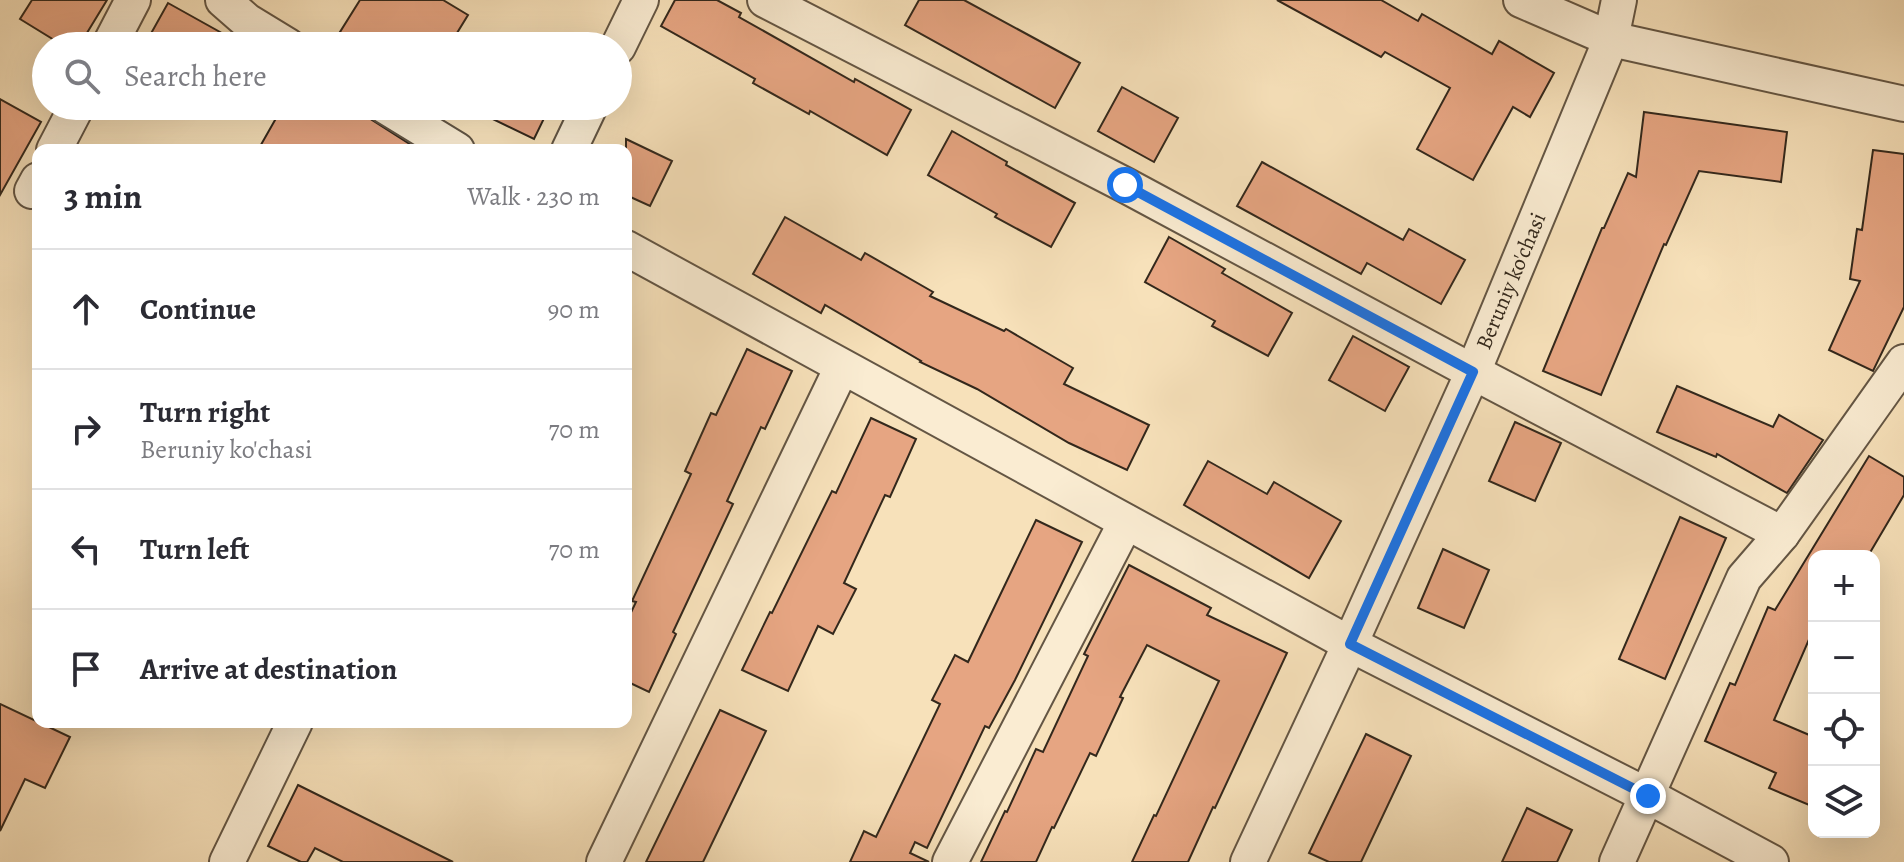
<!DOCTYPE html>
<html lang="en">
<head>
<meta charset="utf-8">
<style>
  body { margin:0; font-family:Alegreya,serif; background:#f7f7f7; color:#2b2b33 }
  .controls { position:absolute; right:24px; bottom:24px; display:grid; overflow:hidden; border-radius:16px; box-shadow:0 8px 32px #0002 }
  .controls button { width:72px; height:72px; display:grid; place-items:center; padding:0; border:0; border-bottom:2px solid #e1e1e2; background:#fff; color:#2b2b33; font:40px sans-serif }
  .stop { position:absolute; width:24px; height:24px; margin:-18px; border:6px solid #1a73e8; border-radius:50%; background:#fff }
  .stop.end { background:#1a73e8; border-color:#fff; box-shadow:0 2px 8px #0008 }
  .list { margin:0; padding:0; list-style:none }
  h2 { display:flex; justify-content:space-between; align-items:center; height:104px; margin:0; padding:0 32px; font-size:34px }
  h2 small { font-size:26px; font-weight:400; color:#7c7c81 }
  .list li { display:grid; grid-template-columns:52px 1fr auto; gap:24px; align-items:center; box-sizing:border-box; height:120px; padding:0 32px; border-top:2px solid #e1e1e2 }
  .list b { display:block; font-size:30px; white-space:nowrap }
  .list p { margin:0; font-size:26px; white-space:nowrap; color:#7c7c81 }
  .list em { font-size:26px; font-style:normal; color:#7c7c81 }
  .icon { flex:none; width:44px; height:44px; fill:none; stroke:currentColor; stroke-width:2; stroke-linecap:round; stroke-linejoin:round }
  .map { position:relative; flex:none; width:1904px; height:862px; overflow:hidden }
  .search { position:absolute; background:#fff; box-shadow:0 8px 32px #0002; left:32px; top:32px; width:600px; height:88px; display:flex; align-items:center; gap:20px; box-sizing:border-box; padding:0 28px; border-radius:44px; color:#7c7c81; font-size:30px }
  .panel { position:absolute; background:#fff; box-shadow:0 8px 32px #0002; left:32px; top:144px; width:600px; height:584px; border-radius:16px }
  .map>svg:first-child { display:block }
</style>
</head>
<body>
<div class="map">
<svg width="1904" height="862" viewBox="0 0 1904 862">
  <rect width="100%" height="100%" fill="#f7e1ba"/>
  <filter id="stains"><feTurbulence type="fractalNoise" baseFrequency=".0025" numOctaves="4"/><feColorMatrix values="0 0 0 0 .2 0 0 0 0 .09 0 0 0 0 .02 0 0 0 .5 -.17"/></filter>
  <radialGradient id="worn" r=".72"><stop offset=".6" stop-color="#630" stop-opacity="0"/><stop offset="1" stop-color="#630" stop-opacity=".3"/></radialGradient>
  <g fill="#e6a582" stroke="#33281c" stroke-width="2">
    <polygon points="32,0 107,0 79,46 64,46 20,19"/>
    <polygon points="360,0 443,0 468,15 449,46 363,46 340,32"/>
    <polygon points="675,0 717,0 741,13 739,17 854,82 855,79 911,110 887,155 810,111 809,114 753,83 755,79 661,26"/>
    <polygon points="919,0 964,0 1080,63 1055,108 905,25"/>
    <polygon points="1277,0 1381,0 1418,21 1422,14 1492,54 1499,41 1554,73 1530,117 1513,107 1473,180 1417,149 1450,88 1385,52 1381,57"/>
    <polygon points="168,3 245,46 144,46"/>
    <polygon points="1122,87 1178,118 1154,162 1098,131"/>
    <polygon points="0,99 41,122 0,195"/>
    <polygon points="283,106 350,106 419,150 258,150"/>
    <polygon points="466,106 550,106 534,139"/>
    <polygon points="1644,112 1787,132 1781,182 1699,171 1666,245 1664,244 1601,395 1543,371 1602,228 1604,228 1628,173 1636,177"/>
    <polygon points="952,131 1007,162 1006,165 1075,203 1051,247 995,217 997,214 928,175"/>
    <polygon points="626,139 672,161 650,206 626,195"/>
    <polygon points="1873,150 1904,154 1904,307 1873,371 1829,350 1860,281 1850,279 1857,229 1862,230"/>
    <polygon points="1262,162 1403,240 1409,229 1465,260 1441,304 1367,263 1361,274 1237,206"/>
    <polygon points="785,217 861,260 865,253 933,292 930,296 1004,331 1006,329 1073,368 1064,384 1149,425 1127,470 1069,443 977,389 920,362 921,361 825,305 821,313 753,274"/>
    <polygon points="1169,237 1225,269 1222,273 1292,313 1268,356 1212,326 1215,321 1145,282"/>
    <polygon points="1353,336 1409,367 1385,411 1329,380"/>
    <polygon points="747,349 792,371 765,429 761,427 727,501 733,504 673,632 676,634 649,692 626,681 626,623 636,602 632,601 691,474 685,471 711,413 716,415"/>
    <polygon points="1677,386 1773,427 1779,415 1823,440 1787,493 1717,454 1716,457 1657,432"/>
    <polygon points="871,418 916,439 890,497 885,495 844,583 856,589 833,634 818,626 788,691 742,670 770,612 772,613 832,491 836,493"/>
    <polygon points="1515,422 1561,443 1535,501 1489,481"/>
    <polygon points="1869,456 1904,477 1904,495 1868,556 1814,556 1814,628 1774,720 1814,737 1814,807 1769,788 1776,773 1705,741 1730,683 1735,685 1768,607 1775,610"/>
    <polygon points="1208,461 1267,494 1274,482 1341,521 1309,578 1184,505"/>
    <polygon points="1680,517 1726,538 1665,679 1619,659"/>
    <polygon points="1036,520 1082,542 1015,680 989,728 985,726 927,848 915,842 910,853 929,862 850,862 864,831 876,837 940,704 932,700 955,655 968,662"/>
    <polygon points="1443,549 1489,570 1464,628 1418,608"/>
    <polygon points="1129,565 1211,608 1207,615 1287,653 1215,808 1213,807 1188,862 1132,862 1154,815 1156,816 1219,681 1147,645 1120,697 1123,698 1096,756 1090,753 1054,828 1052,827 1036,862 981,862 1005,811 1007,812 1036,749 1043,752 1088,656 1084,654"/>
    <polygon points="0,704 70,737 45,788 25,779 0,831"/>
    <polygon points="720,710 766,731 703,862 646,862"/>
    <polygon points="1366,734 1411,756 1361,862 1329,862 1309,853"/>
    <polygon points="298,785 453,862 343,862 315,848 307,862 301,862 268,846"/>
    <polygon points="1527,808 1572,830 1557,862 1502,862"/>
  </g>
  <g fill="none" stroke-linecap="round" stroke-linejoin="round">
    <g stroke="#645644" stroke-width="38">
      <g id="minor">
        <polyline points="223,0 247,21 288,46"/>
        <polyline points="765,0 1125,185 1473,372 1782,534"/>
        <polyline points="1521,0 1611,39 1904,104"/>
        <polyline points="109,46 133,0"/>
        <polyline points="618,47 641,0"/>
        <polyline points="385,106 457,150"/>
        <polyline points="54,150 77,106"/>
        <polyline points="569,150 590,106"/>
        <polyline points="32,191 38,180"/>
        <polyline points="626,248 1350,644 1648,796 1771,862"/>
        <polyline points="227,862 295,722"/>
        <polyline points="604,862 842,367"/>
        <polyline points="950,862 1126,522"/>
        <polyline points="1248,862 1350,644 1473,372 1611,39 1619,0"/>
        <polyline points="1617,862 1744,578 1782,534 1904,362"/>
      </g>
    </g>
    <use href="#minor" stroke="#faecd2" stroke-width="34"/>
  </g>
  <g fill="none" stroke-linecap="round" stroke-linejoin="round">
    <polyline stroke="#1a73e8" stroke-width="10" points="1125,185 1473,372 1350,644 1648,796"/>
  </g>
  <g text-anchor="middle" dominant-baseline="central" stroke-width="6" stroke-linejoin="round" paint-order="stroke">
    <g font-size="22" fill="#33281c" stroke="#faecd2">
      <text transform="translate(1511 281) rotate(-67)">Beruniy ko'chasi</text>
    </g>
  </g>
  <rect width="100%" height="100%" filter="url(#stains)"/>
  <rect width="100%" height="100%" fill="url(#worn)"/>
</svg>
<div class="controls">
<button>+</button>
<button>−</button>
<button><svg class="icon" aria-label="locate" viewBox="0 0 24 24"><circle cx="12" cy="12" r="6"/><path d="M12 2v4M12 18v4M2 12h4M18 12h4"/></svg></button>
<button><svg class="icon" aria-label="layers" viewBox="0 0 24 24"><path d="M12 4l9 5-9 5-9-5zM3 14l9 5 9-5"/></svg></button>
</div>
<div class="stop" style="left:1125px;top:185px"></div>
<div class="stop end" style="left:1648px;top:796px"></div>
<div class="search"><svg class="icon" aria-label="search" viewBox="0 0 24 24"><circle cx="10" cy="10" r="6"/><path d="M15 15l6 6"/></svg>Search here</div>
<section class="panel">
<h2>3 min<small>Walk · 230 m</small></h2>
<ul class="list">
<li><svg class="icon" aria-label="ahead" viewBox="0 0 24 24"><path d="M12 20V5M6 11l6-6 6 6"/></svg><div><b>Continue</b></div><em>90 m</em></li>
<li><svg class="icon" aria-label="right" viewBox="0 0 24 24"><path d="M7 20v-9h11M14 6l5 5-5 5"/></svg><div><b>Turn right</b><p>Beruniy ko'chasi</p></div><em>70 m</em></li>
<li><svg class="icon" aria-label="left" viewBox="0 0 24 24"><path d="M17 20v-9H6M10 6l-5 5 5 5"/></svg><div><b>Turn left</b></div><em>70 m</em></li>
<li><svg class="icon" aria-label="arrive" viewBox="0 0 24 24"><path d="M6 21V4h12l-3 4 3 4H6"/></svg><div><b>Arrive at destination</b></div></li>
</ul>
</section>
</div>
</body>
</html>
